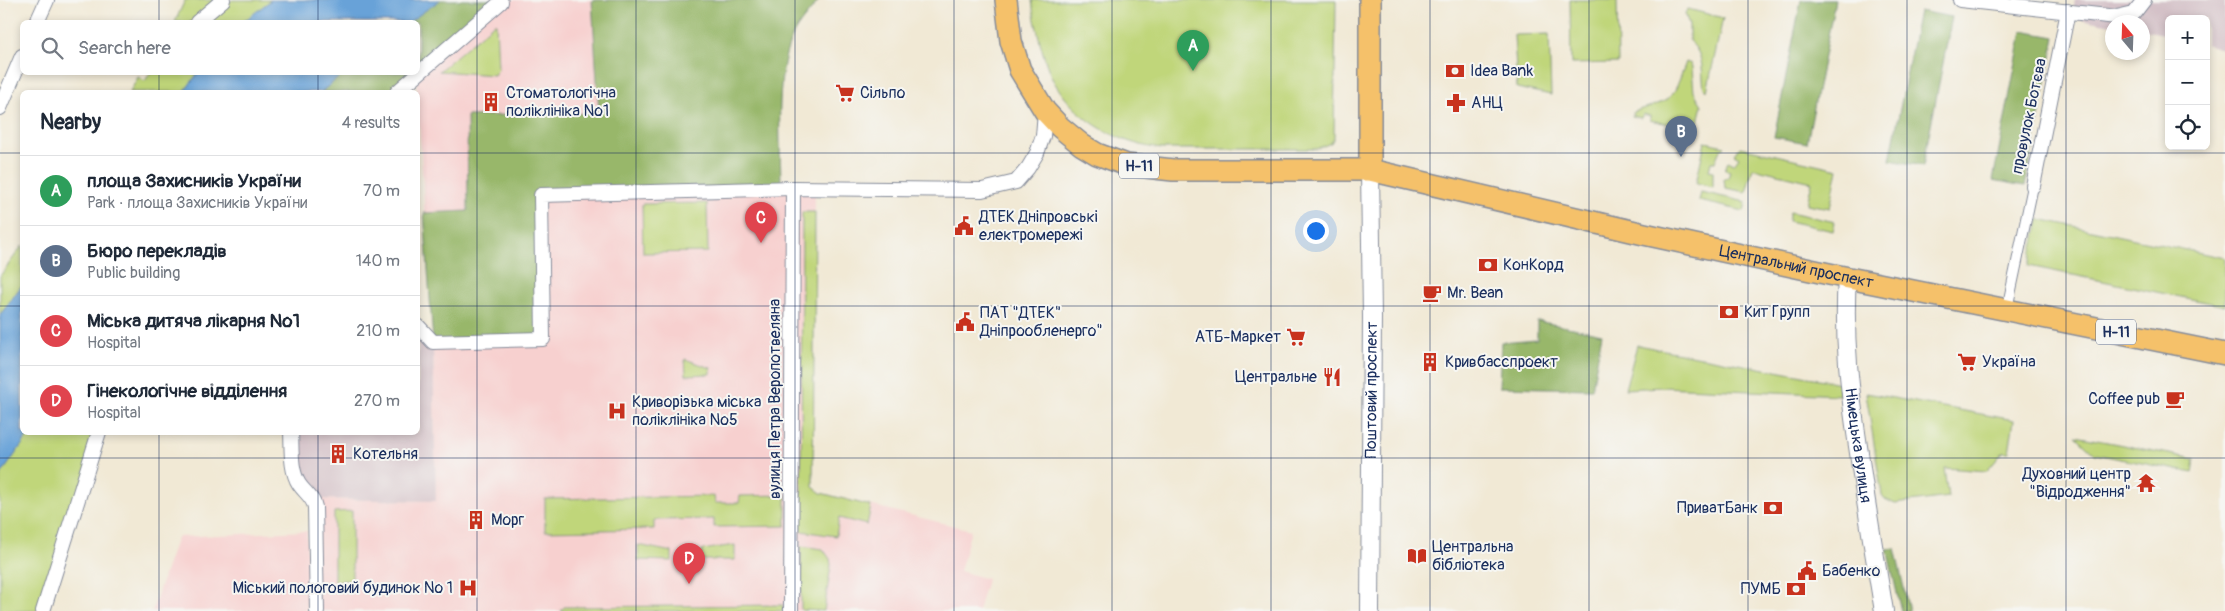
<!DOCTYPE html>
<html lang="en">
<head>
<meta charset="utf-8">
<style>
  body { margin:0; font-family:Pangolin,sans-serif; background:#f2f2f3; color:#1f2937 }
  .controls { position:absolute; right:15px; top:15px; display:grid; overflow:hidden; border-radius:8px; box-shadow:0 2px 8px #0003 }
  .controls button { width:45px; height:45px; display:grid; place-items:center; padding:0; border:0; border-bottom:1px solid #e0e1e3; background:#fff; color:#1f2937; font:25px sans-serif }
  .compass { position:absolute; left:2105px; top:15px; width:45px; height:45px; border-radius:50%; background:#fff; box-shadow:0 2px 8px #0003; rotate:341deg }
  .you { position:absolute; left:1315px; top:230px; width:18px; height:18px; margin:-12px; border:4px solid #fff; border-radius:50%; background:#1a73e8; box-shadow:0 0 0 8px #1a73e833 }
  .badge { display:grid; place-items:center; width:32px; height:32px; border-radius:50%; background:#c8321e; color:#fff; font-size:16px; font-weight:700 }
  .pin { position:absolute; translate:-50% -41px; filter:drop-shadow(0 1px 2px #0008) }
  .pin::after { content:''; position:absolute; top:26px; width:18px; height:15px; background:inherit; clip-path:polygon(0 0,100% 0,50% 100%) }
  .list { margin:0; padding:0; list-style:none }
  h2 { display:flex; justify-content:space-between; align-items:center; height:65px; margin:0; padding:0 20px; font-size:21px }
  h2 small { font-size:16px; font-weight:400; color:#747a83 }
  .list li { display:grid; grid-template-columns:32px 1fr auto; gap:15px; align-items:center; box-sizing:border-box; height:70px; padding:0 20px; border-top:1px solid #e0e1e3 }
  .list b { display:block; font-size:19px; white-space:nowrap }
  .list p { margin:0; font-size:16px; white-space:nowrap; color:#747a83 }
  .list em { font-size:16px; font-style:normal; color:#747a83 }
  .icon { flex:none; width:28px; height:28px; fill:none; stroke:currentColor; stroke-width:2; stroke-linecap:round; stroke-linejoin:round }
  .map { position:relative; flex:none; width:2225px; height:611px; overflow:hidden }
  .search { position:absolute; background:#fff; box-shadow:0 2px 8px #0003; left:20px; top:20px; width:400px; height:55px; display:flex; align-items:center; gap:12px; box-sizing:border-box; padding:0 18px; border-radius:8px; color:#747a83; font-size:19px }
  .panel { position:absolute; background:#fff; box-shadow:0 2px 8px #0003; left:20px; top:90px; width:400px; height:345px; border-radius:8px }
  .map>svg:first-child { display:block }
</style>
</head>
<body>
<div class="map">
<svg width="2225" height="611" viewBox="0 0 2225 611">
  <rect width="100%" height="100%" fill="#f6f6f2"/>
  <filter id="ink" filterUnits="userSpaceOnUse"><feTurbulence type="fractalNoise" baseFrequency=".02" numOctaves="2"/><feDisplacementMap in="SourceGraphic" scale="10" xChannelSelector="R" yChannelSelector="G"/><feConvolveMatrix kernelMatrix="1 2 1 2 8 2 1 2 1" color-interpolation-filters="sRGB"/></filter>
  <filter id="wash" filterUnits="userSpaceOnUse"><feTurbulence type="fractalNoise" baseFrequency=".0096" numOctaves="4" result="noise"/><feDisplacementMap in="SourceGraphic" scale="20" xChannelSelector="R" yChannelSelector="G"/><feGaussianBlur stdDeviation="1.12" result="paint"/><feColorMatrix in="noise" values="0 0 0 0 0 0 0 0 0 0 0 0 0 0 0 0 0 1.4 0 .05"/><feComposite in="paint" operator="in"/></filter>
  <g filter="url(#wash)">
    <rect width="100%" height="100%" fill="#f1e9d5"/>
    <g fill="#f7d0cf">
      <polygon points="504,0 592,0 604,193 815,188 813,487 821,493 971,530 960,571 987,579 978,611 317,611 313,499 436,501 433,342 416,76"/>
      <polygon points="307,531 307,611 152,611 177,537"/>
    </g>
    <g fill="#d2bec5">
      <polygon points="2074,0 2225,0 2225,50 2206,44 2206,19 2169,19 2169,35 2143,30 2142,22 2112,22 2112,25 2074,18"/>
      <polygon points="418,326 433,342 436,501 313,499 300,485 291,433 418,432"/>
    </g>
    <g fill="#c0d67a" stroke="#6e826c">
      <polygon points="185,0 219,0 194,22 175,22"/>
      <polygon points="232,0 271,0 248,22 205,22"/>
      <path d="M 1032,0 L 1336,0 L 1334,137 L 1331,143 L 1316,149 L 1162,149 C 1120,144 1079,122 1056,85 C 1048,73 1044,56 1040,42 C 1037,28 1033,14 1032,0 Z"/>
      <polygon points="1570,0 1617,0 1618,63 1571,64"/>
      <path d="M 1688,9 L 1723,18 L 1707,91 L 1704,88 C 1701,70 1705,54 1689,41 L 1689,25 L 1685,13 Z"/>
      <polygon points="496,22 498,69 494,75 439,71"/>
      <polygon points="1549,34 1551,95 1517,88 1514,35"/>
      <path d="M 1686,62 L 1691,64 L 1692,67 L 1694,92 L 1702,105 L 1696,130 L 1650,120 L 1650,116 L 1643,114 L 1641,118 L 1632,116 L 1633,112 C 1673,99 1671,104 1686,62 Z"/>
      <polygon points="150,73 198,73 184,92 130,92 138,77 145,81"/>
      <polygon points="1705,142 1725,146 1719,152 1715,162 1711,162 1709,170 1713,171 1713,187 1696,183"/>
      <polygon points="1740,147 1838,169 1830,208 1807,204 1812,182 1753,168 1746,192 1725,188 1724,179 1728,178 1730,171 1725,170 1728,161 1734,164 1739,157 1734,154"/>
      <polygon points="1701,192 1746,202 1744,211 1699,201"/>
      <polygon points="707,203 708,252 643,253 642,204"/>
      <polygon points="802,212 815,212 813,487 821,493 871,506 867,525 839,518 836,536 801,531"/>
      <polygon points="1790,212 1835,222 1833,231 1788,221"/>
      <polygon points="2039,219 2225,258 2225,306 2029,266"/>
      <polygon points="22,246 22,285 0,315 0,276"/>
      <polygon points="1637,345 1840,383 1840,395 1662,387 1625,389"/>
      <polygon points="685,359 711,368 711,374 686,375"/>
      <polygon points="1866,393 2014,420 2009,452 2003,452 1987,471 1944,468 1948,497 1895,504 1885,499 1882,495"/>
      <polygon points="30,433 99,433 43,611 0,611 0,476"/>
      <polygon points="2076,436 2195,459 2193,473 2095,454"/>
      <polygon points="786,495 786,526 714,527 714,519 654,520 654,529 545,531 545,499 714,496 715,503 739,503 740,496"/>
      <polygon points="352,511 352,580 334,581 334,512"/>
      <polygon points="638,545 672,552 672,561 638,560"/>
      <polygon points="735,545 735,560 702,560 702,550"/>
      <polygon points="801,546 823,549 830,559 831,565 824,611 801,610"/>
      <polygon points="783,605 783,611 561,611 564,607"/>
    </g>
    <g fill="#98b76a" stroke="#5a7364">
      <polygon points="440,0 504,0 397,92 321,92 344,73 418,72 418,22 409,22"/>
      <path d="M 592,0 L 819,0 C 810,12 798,24 792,37 C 774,77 781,144 781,189 L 541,195 L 543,339 L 433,342 L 424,213 L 468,211 L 467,116 L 599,113 Z"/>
      <polygon points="1801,0 1835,0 1807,143 1774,137"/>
      <polygon points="1919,11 1952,17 1923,166 1890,160"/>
      <polygon points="2022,31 2055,37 2025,186 1993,180"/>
      <polygon points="1537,321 1602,334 1592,389 1499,387 1501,342 1537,339"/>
      <polygon points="1895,548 1909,611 1901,611 1887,549"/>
    </g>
    <g fill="#67a2d8" stroke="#41689b">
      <polygon points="271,0 440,0 409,22 243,22"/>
      <polygon points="198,73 198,72 344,73 321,92 184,92"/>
      <polygon points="22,285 22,432 30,433 0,476 0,315"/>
    </g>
  </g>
  <g filter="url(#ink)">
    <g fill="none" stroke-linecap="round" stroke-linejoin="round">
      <g stroke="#868c9a" stroke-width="12">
        <polyline id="pedestrian" points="2007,309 2033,186"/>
      </g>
      <g stroke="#868c9a" stroke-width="16">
        <g id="minor">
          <polyline points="1960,0 2117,17 2134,13 2144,0"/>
          <polyline points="37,22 47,0"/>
          <polyline points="197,22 223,0"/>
          <polyline points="397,92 501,2"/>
          <polyline points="0,108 22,56"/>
          <polyline points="2033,186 2068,11"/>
          <polyline points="418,326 433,342 543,339 541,195 793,188 982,190 1016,182 1028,168 1037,153 1043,136 1045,111"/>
          <path d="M 291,432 C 292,449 290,470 299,484 C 305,493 313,497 315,507 L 317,611"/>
          <polyline points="43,611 99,432"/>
          <polyline points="791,611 793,188"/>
        </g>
      </g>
      <g stroke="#868c9a" stroke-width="20">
        <g id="tertiary">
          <path id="s1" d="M 1847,278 C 1843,337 1850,394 1859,453 C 1866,506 1875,558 1884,611"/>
          <path id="s2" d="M 1370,611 L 1372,316 L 1370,170"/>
        </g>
      </g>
      <g stroke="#868c9a" stroke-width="24">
        <g id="primary">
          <path id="s3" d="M 1006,0 L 1011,41 L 1020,70 L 1045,111 L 1060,127 L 1082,145 L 1097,154 L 1127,165 L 1173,170 L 1370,170 L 1644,234 L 1829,274 L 2225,354"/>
          <polyline points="1370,0 1370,170"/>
        </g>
      </g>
      <use href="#pedestrian" stroke="#fff" stroke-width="10"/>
      <use href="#minor" stroke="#fff" stroke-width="14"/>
      <use href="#tertiary" stroke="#fff" stroke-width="18"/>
      <use href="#primary" stroke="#f5c16b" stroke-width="21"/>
    </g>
  </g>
  <path fill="none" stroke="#1b2f5e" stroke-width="1" stroke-opacity="0.55" d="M 159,0 L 159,22M 318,0 L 318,22M 477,0 L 477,611M 636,0 L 636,611M 795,0 L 795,611M 954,0 L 954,611M 1112,0 L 1112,611M 1271,0 L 1271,611M 1430,0 L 1430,611M 1589,0 L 1589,611M 1748,0 L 1748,611M 1907,0 L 1907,611M 2066,0 L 2066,611M 159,72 L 159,92M 318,72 L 318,92M 0,153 L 22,153M 418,153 L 2225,153M 0,306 L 22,306M 418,306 L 2225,306M 159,432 L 159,611M 318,432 L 318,611M 0,458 L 2225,458"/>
  <defs>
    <g id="bank-bare" transform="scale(1.5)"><path d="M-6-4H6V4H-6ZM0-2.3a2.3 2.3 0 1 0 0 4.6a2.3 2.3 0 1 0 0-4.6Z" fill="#c8321e" stroke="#f6f6f2" stroke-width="2.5" paint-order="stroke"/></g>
    <g id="supermarket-bare" transform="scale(1.5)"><path d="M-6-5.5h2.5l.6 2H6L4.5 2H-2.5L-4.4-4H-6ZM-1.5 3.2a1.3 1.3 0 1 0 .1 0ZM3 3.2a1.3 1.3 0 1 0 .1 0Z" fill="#c8321e" stroke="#f6f6f2" stroke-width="2.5" paint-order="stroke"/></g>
    <g id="building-bare" transform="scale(1.5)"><path d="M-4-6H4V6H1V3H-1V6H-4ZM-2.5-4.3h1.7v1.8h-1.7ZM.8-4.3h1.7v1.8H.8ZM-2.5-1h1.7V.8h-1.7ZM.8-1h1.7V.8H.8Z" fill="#c8321e" stroke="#f6f6f2" stroke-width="2.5" paint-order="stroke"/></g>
    <g id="pharmacy-bare" transform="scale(1.5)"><path d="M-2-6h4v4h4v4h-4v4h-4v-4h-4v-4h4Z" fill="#c8321e" stroke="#f6f6f2" stroke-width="2.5" paint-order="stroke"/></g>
    <g id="civic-bare" transform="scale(1.5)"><path d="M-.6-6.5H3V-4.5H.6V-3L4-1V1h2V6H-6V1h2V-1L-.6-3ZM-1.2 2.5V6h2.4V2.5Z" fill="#c8321e" stroke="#f6f6f2" stroke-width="2.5" paint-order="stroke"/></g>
    <g id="cafe-bare" transform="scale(1.5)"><path d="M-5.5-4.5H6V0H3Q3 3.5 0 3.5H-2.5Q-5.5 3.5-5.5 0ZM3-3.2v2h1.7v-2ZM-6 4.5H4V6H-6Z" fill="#c8321e" stroke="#f6f6f2" stroke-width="2.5" paint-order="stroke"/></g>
    <g id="restaurant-bare" transform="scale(1.5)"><path d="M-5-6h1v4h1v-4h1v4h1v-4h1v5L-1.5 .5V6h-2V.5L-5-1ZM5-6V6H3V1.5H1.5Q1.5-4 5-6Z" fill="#c8321e" stroke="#f6f6f2" stroke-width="2.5" paint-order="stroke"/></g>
    <g id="hospital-bare" transform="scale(1.5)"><path d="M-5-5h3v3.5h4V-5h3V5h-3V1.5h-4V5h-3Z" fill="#c8321e" stroke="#f6f6f2" stroke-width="2.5" paint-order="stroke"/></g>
    <g id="temple-bare" transform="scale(1.5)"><path d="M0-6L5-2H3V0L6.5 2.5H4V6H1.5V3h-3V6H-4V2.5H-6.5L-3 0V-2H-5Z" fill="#c8321e" stroke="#f6f6f2" stroke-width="2.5" paint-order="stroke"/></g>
    <g id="library-bare" transform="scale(1.5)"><path d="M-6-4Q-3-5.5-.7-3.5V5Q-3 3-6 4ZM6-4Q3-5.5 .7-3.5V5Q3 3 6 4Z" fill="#c8321e" stroke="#f6f6f2" stroke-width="2.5" paint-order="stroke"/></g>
  </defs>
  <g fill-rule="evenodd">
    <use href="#bank-bare" x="1455" y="71"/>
    <use href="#supermarket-bare" x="845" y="93"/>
    <use href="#building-bare" x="491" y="102"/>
    <use href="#pharmacy-bare" x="1456" y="103"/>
    <use href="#civic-bare" x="964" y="226"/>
    <use href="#bank-bare" x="1488" y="265"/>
    <use href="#cafe-bare" x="1432" y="293"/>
    <use href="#bank-bare" x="1729" y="312"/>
    <use href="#civic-bare" x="965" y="322"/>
    <use href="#supermarket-bare" x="1296" y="337"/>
    <use href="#building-bare" x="1430" y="362"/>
    <use href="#supermarket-bare" x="1967" y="362"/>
    <use href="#restaurant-bare" x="1332" y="377"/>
    <use href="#cafe-bare" x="2175" y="399"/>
    <use href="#hospital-bare" x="617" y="411"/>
    <use href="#building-bare" x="338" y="454"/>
    <use href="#temple-bare" x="2146" y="483"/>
    <use href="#bank-bare" x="1773" y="508"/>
    <use href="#building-bare" x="476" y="520"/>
    <use href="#library-bare" x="1417" y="556"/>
    <use href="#civic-bare" x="1807" y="571"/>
    <use href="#hospital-bare" x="468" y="588"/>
    <use href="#bank-bare" x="1796" y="589"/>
  </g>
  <g text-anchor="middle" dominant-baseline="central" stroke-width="4" stroke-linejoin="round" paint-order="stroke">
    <g fill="#f6f6f2" stroke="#5d6b8a" stroke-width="1">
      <rect x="1119" y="153.5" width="40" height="25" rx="4"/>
      <rect x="2096" y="319.5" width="40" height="25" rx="4"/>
    </g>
    <g font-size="15" font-weight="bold" fill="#1b2f5e">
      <text x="1139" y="166">Н-11</text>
      <text x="2116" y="332">Н-11</text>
    </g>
    <g font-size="16" fill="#1b2f5e" stroke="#f6f6f2" text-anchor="start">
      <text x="1470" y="71">Idea Bank</text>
      <text x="506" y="93">Стоматологічна<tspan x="506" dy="18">поліклініка №1</tspan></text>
      <text x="860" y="93">Сільпо</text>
      <text x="1471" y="103">АНЦ</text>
      <text x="979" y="217">ДТЕК Дніпровські<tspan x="979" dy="18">електромережі</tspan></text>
      <text x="1503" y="265">КонКорд</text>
      <text x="1447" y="293">Mr. Bean</text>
      <text x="1744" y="312">Кит Групп</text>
      <text x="980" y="313">ПАТ "ДТЕК"<tspan x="980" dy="18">Дніпрообленерго"</tspan></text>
      <text x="1281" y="337" text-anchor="end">АТБ-Маркет</text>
      <text x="1445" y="362">Кривбасспроект</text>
      <text x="1982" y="362">Україна</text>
      <text x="1317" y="377" text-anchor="end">Центральне</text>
      <text x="2160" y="399" text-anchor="end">Coffee pub</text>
      <text x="632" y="402">Криворізька міська<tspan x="632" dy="18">поліклініка №5</tspan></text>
      <text x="353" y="454">Котельня</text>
      <text x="2131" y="474" text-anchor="end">Духовний центр<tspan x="2131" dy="18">"Відродження"</tspan></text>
      <text x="1758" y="508" text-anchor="end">ПриватБанк</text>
      <text x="491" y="520">Морг</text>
      <text x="1432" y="547">Центральна<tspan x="1432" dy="18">бібліотека</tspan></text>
      <text x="1822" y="571">Бабенко</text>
      <text x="453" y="588" text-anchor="end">Міський пологовий будинок № 1</text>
      <text x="1781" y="589" text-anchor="end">ПУМБ</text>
    </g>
    <g font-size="16" fill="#1b2f5e" stroke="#f6f6f2">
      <text transform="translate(2029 116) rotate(-78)">провулок Ботєва</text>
      <text stroke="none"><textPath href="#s3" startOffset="900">Центральний проспект</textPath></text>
      <text stroke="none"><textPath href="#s2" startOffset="221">Поштовий проспект</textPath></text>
      <text transform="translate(775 399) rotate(-90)">вулиця Петра Веропотвеляна</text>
      <text stroke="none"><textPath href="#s1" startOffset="168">Німецька вулиця</textPath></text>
    </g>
  </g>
</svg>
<div class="controls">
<button>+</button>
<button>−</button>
<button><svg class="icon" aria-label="locate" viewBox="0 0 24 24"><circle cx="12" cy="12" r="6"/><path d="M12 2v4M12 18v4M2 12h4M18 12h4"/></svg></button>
</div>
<svg class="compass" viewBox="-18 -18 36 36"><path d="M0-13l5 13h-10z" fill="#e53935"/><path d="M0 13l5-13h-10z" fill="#747a83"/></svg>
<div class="you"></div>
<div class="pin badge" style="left:1193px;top:71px;background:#2e9e5b">A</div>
<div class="pin badge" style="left:1681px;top:157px;background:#5c6f8a">B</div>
<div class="pin badge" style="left:761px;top:243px;background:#e0444e">C</div>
<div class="pin badge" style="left:689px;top:584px;background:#e0444e">D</div>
<div class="search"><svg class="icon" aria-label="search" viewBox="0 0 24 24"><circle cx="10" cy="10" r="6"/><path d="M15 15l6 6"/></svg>Search here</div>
<section class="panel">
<h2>Nearby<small>4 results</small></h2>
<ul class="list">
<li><span class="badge" style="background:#2e9e5b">A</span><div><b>площа Захисників України</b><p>Park · площа Захисників України</p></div><em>70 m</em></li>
<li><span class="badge" style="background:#5c6f8a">B</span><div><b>Бюро перекладів</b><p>Public building</p></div><em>140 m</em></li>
<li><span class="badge" style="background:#e0444e">C</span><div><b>Міська дитяча лікарня №1</b><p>Hospital</p></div><em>210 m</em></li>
<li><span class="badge" style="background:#e0444e">D</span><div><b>Гінекологічне відділення</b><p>Hospital</p></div><em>270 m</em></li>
</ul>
</section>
</div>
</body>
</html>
